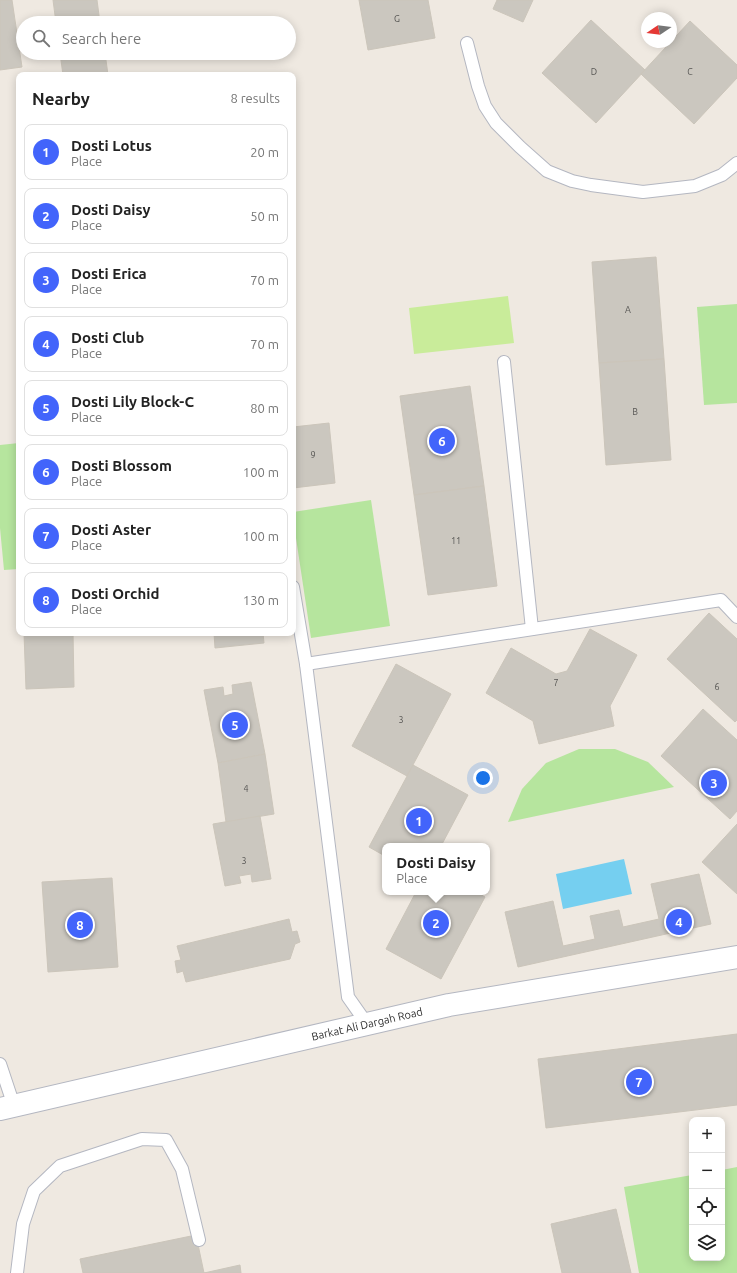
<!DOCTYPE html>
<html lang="en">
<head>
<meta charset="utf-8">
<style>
  body { margin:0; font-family:Ubuntu,sans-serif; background:#f6f6f6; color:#222 }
  .controls { position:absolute; right:12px; bottom:12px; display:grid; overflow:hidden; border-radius:8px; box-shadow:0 2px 10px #0003 }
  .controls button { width:36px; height:36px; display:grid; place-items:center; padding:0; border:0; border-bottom:1px solid #e0e0e0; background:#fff; color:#222; font:20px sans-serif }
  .compass { position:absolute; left:641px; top:12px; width:36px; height:36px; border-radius:50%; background:#fff; box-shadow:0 2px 10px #0003; rotate:257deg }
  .you { position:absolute; left:483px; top:778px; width:14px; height:14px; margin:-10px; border:3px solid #fff; border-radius:50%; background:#1a73e8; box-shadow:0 0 0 6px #1a73e833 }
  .badge { display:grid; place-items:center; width:26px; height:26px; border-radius:50%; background:#4264fb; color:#fff; font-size:13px; font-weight:700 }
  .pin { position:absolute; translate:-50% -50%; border:2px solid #fff; box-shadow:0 1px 4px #0006 }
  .popup { position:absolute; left:382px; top:843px; width:108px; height:52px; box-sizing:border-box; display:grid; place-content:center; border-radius:8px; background:#fff; filter:drop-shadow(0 1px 3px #0005); font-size:13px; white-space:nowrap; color:#767676 }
  .popup b { font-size:15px; color:#222 }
  .popup::after { content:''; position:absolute; left:50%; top:100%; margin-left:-8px; border:8px solid transparent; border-top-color:#fff }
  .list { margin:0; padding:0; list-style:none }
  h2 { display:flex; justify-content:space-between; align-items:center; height:52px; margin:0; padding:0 16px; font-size:17px }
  h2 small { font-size:13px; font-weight:400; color:#767676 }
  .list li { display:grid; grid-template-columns:26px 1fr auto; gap:12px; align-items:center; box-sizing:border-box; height:56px; margin:0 8px 8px; padding:0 8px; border:1px solid #e0e0e0; border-radius:8px }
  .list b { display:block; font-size:15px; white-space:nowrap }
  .list p { margin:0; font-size:13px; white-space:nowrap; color:#767676 }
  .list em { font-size:13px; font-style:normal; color:#767676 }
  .icon { flex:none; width:22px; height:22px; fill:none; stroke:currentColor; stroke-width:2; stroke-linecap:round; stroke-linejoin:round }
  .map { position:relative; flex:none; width:737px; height:1273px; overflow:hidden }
  .search { position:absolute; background:#fff; box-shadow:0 2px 10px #0003; left:16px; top:16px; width:280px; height:44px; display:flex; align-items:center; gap:10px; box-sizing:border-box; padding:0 14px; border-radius:22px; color:#767676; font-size:15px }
  .panel { position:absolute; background:#fff; box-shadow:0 2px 10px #0003; left:16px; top:72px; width:280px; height:564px; border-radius:8px }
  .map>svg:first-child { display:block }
</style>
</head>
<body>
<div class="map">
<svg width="737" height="1273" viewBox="0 0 737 1273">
  <rect width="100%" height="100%" fill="#efe9e1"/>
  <g fill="#b6e59e">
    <polygon points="737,304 737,403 704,405 697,307"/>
    <polygon points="19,443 19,569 4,570 0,528 0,445"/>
    <polygon points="371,500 390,626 311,638 293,518 293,512"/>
    <polygon points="579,749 615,749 648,762 674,787 508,822 522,789 546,763"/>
    <polygon points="737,1167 737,1273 639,1273 624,1187 692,1175 692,1258 722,1258 722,1170"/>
  </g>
  <polygon fill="#c9ec9a" points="508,296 514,343 414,354 409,308"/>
  <polygon fill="#75cff0" points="624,859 632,894 563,909 556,874"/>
  <g fill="#cbc7bf" stroke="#cbc5ba">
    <polygon points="0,0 12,0 22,67 0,70"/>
    <polygon points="53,0 97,0 100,23 56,23"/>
    <polygon points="359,0 428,0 435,38 368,50"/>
    <polygon points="497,0 533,0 523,22 493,9"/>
    <polygon points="591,20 645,70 596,123 542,73"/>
    <polygon points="690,21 737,65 737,78 694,124 641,74"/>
    <polygon points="60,53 105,53 108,75 63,75"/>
    <polygon points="656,257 664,359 599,363 592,262"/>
    <polygon points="664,359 671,460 606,465 599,363"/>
    <polygon points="470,386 484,486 414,495 400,396"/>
    <polygon points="329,423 335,483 293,488 293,427"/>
    <polygon points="484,486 497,586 428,595 414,495"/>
    <polygon points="709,613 737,639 737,720 735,722 667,659"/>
    <polygon points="590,629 637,655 610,706 614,726 539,744 533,721 486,693 511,648 556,674 567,671"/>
    <polygon points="24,633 73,633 74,687 26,689"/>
    <polygon points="214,633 263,633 264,643 215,648"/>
    <polygon points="396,664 451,694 407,776 352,746"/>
    <polygon points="251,682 265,754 218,763 204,690 223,687 224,696 233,694 232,685"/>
    <polygon points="703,709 737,740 737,811 730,819 661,756"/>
    <polygon points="265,754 274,814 226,822 218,763"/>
    <polygon points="413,765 468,795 441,846 385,846 385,856 369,847"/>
    <polygon points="260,816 271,879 252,882 251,874 239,876 241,883 225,886 213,824"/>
    <polygon points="737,824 737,894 702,862"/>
    <polygon points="699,874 711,924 518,967 505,912 553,901 563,946 595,939 590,916 619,910 623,927 659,919 651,884"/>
    <polygon points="112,878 118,967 48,972 42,882"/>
    <polygon points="416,892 476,892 485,897 441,979 386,949"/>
    <polygon points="289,919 292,932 297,931 300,942 295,944 290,959 186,982 183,971 177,973 175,961 181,960 177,946"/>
    <polygon points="737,1034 737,1105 546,1128 538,1059"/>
    <polygon points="616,1209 631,1273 562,1273 551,1224"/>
    <polygon points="196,1235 204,1273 83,1273 80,1259"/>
    <polygon points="240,1265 241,1273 204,1273"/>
  </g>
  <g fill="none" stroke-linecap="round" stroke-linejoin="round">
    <g stroke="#b4b7c1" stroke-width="14">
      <g id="service">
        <polyline points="467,43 478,86 485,106 496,123 520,147 547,171 572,181 591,185 643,192 695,186 722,175 737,163"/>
        <polyline points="504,362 532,629"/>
        <polyline points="293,587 306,664 348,997 367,1024"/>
        <polyline points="306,664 721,600 737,617"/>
        <polyline points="0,1064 14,1106"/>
        <polyline points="17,1273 23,1224 34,1191 60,1166 142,1139 166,1140 182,1169 199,1240"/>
      </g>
    </g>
    <g stroke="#b4b7c1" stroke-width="24">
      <polyline id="secondary" points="0,1109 449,1005 737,957"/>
    </g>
    <use href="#service" stroke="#fff" stroke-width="12"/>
    <use href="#secondary" stroke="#fff" stroke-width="22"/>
  </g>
  <g text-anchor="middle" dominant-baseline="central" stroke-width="3" stroke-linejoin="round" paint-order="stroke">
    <g font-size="9" fill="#555452">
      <text x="397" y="19">G</text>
      <text x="594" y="72">D</text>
      <text x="690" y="72">C</text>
      <text x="628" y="310">A</text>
      <text x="635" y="412">B</text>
      <text x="313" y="455">9</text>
      <text x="456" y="541">11</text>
      <text x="556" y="683">7</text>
      <text x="717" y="687">6</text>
      <text x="401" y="720">3</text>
      <text x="246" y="789">4</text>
      <text x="244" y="861">3</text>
    </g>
    <g font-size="11" fill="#2e2e2e" stroke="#fff">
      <text transform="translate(367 1024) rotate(-13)">Barkat Ali Dargah Road</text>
    </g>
  </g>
</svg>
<div class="controls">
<button>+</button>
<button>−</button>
<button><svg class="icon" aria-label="locate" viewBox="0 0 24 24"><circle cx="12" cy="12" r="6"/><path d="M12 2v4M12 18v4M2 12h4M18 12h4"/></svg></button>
<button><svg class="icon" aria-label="layers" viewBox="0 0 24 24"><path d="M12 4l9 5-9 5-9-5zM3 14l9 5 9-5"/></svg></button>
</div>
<svg class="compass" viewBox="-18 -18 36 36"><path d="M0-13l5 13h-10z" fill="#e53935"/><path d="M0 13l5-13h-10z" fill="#767676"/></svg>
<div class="you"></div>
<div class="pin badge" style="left:419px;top:821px">1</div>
<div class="pin badge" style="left:436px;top:923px">2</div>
<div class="popup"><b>Dosti Daisy</b>Place</div>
<div class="pin badge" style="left:714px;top:783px">3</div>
<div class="pin badge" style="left:679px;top:922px">4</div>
<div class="pin badge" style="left:235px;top:725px">5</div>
<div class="pin badge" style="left:442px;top:441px">6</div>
<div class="pin badge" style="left:639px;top:1082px">7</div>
<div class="pin badge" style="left:80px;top:925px">8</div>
<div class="search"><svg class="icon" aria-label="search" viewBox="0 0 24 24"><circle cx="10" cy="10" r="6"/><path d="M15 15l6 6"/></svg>Search here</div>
<section class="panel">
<h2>Nearby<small>8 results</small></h2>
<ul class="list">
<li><span class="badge">1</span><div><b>Dosti Lotus</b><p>Place</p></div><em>20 m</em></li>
<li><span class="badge">2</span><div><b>Dosti Daisy</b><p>Place</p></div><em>50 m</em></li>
<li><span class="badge">3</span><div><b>Dosti Erica</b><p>Place</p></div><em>70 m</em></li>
<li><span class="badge">4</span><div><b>Dosti Club</b><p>Place</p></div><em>70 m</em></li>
<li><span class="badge">5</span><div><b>Dosti Lily Block-C</b><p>Place</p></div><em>80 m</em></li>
<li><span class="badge">6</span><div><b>Dosti Blossom</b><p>Place</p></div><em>100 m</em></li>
<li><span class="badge">7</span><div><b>Dosti Aster</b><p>Place</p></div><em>100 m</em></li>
<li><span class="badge">8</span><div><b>Dosti Orchid</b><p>Place</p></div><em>130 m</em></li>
</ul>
</section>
</div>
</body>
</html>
